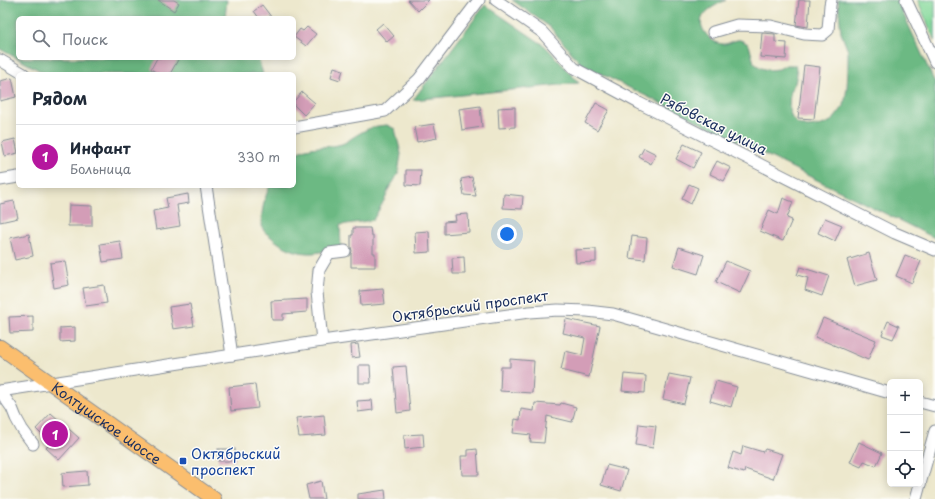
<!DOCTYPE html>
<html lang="ru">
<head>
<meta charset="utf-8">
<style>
  body { margin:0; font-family:"Playpen Sans",sans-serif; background:#f2f2f3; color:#1f2937 }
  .controls { position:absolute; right:12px; bottom:12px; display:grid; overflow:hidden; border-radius:6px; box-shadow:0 2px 10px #0003 }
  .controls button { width:36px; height:36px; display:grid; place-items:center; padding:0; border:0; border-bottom:1px solid #e0e1e3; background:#fff; color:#1f2937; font:20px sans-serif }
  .you { position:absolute; left:507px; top:234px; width:14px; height:14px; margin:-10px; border:3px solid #fff; border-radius:50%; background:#1a73e8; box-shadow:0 0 0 6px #1a73e833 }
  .badge { display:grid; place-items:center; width:26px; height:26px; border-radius:50%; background:#b5179e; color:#fff; font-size:13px; font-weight:700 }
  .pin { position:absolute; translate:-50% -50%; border:2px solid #fff; box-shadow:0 1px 4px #0006 }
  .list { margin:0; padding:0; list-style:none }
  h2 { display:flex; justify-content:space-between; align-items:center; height:52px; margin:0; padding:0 16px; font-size:17px }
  h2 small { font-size:13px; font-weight:400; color:#747a83 }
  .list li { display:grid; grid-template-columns:26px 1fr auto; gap:12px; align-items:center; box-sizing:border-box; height:64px; padding:0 16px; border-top:1px solid #e0e1e3 }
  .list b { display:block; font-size:15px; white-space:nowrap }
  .list p { margin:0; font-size:13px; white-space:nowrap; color:#747a83 }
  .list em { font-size:13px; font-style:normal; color:#747a83 }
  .icon { flex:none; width:22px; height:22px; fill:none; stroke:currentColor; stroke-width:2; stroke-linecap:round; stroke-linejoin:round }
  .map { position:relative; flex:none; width:935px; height:499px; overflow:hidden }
  .search { position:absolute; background:#fff; box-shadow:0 2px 10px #0003; left:16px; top:16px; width:280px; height:44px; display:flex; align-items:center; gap:10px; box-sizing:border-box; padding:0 14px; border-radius:6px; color:#747a83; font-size:15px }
  .panel { position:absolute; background:#fff; box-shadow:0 2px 10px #0003; left:16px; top:72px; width:280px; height:116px; border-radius:6px }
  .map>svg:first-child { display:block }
</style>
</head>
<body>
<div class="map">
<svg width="935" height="499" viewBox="0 0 935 499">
  <rect width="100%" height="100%" fill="#fdfcf7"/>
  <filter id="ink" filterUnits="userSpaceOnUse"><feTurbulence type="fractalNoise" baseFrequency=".025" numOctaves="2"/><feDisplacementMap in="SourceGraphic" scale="8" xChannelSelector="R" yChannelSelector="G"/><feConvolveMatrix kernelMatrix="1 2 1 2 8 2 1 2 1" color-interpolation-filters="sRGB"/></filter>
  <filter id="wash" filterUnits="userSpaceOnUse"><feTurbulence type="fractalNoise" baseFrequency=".012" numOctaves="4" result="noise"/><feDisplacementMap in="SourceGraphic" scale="16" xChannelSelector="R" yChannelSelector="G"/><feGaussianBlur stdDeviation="0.9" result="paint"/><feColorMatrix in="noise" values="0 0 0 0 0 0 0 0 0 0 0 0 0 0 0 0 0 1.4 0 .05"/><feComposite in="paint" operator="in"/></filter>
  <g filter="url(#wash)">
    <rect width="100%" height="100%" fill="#ede8cd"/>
    <polygon fill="#86d99b" stroke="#50847c" points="918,0 935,0 935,41 918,1"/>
    <g fill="#6cb983" stroke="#447470">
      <polygon points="0,0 227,0 225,18 18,18 18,58 258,58 263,74 46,74 0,49"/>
      <path d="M 512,0 L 726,0 C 712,7 692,16 706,34 C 710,39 715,43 722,44 C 728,45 735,39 740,40 C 743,41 747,43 749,45 L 754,63 L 761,68 L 769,70 L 779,69 L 786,65 L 795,65 L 797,74 L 795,83 L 790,91 L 789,109 L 792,118 L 798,124 L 807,127 L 817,126 L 825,124 L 833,120 L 844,106 L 847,88 L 848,69 L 848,51 L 841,33 L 838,0 L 897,0 L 935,83 L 935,238 L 581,64 L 550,27 Z"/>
      <polygon points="485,5 545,46 579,83 413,100"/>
      <path d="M 387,125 L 395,129 L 401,154 L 398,173 L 394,181 L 389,188 L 386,197 L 373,220 L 340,225 L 341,248 C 332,250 322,252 313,253 C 297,254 282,247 271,237 C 269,235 265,233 264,231 C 258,221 265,195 270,186 L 294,186 L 294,155 C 307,144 326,149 342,144 C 345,143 349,140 352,138 C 365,130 371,126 387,125 Z"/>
    </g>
    <g id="blocks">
      <g fill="#d39db7">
        <polygon points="158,0 174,0 179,3 174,11"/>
        <polygon points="408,0 429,0 418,11"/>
        <polygon points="799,0 810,0 808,27 796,25"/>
        <polygon points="262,5 272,18 259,18 254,11"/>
        <polygon points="383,23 394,36 387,42 376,29"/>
        <polygon points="307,27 316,34 306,46 294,37 300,29 303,31"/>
        <polygon points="762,33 775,34 775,42 787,43 786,59 760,57"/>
        <polygon points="157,58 179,58 170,74 159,74 151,69"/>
        <polygon points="804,65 820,67 814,119 798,118"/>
        <polygon points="334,67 343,70 340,80 331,77"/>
        <polygon points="12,78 16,97 0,101 0,81"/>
        <polygon points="302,92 315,103 304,115 294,105 294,101"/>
        <polygon points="596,103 609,110 597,130 585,123"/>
        <polygon points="480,106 482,127 462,130 459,109"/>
        <polygon points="515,107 515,127 499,128 498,108"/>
        <polygon points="434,124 437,138 417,142 414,127"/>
        <polygon points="15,139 18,153 5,156 2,142"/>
        <polygon points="684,144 701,152 693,168 676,159"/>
        <polygon points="644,148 656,154 651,164 639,157"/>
        <polygon points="717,161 731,168 724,181 710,174"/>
        <polygon points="406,170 421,170 420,186 406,185"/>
        <polygon points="472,177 476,196 464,195 461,179"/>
        <polygon points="689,184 698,188 691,204 682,199"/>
        <polygon points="188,194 189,203 177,205 180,226 156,230 153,211 168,208 166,198"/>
        <polygon points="504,194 523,196 522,209 503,208"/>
        <polygon points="783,198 793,202 787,218 792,220 783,241 760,231 769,210 778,214"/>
        <polygon points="14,201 18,218 0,222 0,204"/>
        <polygon points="69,205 92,206 92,226 68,226"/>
        <polygon points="468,214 469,232 444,234 444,222 456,221 455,215"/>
        <polygon points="825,218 842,225 835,241 818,233"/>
        <polygon points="353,228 370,228 371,235 373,235 373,253 375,253 375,267 351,267 351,254 352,251 351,247 351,235 353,235"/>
        <polygon points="429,231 430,252 416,253 415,232"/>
        <polygon points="29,234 33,256 15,260 10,238"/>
        <polygon points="632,236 647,238 645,260 629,258"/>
        <polygon points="120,241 123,259 103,262 100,244"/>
        <polygon points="679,247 704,255 698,274 673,266"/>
        <polygon points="596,249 596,262 576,263 575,250"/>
        <polygon points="869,253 877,280 855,286 847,260"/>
        <polygon points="905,255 921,261 912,283 896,276"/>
        <polygon points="464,257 465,274 453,274 452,258"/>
        <polygon points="65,261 69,285 54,288 50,263"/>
        <polygon points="726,261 750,271 740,293 716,282"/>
        <polygon points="800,267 829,276 822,296 805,290 808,278 797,275"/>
        <polygon points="104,285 107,303 86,306 83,288"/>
        <polygon points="383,289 385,304 361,306 360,291"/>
        <polygon points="307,299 307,312 283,314 283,320 272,320 271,301"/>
        <polygon points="190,304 194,326 173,329 169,307"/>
        <polygon points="33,316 33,332 10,333 9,317"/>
        <polygon points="823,318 876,340 868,360 815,337"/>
        <polygon points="566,319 600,326 589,377 561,370 565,351 582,355 585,338 563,333"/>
        <polygon points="888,321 899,326 893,339 882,335"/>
        <polygon points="75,327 75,341 60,342 60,328"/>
        <polygon points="358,344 360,357 352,358 351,345"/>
        <polygon points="510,359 534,361 532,393 500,391 501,367 510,367"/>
        <polygon points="359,365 370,365 371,383 359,383"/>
        <polygon points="406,366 410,411 397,413 393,367"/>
        <polygon points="624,374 646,376 645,393 622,391"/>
        <polygon points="669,374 690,378 684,404 663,399"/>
        <polygon points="716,381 737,387 731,407 710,401"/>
        <polygon points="255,384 258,408 231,411 229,387"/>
        <polygon points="372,400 373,410 358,412 357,401"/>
        <polygon points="535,403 560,405 561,403 576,407 572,422 547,416 544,443 530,442 531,435 513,433 515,419 520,420 521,409 534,411"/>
        <polygon points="51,413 79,438 59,460 46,448 50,443 36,429"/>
        <polygon points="324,415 326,435 299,437 296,418"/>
        <polygon points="639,424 656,426 653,448 636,445"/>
        <polygon points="423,434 424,447 405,449 404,435"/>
        <polygon points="859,442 882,453 876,466 864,461 861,467 850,462"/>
        <polygon points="743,446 763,452 765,449 782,454 773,479 745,469 744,473 728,468 733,452 741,455"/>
        <rect x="218" y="449" width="17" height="12"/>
        <polygon points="477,449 479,475 462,475 461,456 468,456 468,450"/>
        <polygon points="607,465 627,470 621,491 601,485"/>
        <polygon points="87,471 88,485 63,487 62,473"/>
        <polygon points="321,481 324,499 309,499 306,485"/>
        <polygon points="385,490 386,499 358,499 358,494"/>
      </g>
    </g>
  </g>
  <g filter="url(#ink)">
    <use href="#blocks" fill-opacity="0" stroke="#848c96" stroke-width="1"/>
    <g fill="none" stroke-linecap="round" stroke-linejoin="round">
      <g stroke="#848c96" stroke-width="13">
        <g id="minor">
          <polyline points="496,0 542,32 574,68 639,103 895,233 935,250"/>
          <polyline points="906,0 935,62"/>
          <polyline points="713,32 737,25 771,26 804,34 822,35 828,30 830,5 831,0"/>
          <polyline points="0,60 24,74"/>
          <polyline points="294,127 385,111 419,79 479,0"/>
          <polyline points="0,180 18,177"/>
          <polyline points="206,186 232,355"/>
          <polyline points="322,341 317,292 319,270 329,253 345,251"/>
          <polyline points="0,391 322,341 529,312 558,310 587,311 613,314 890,393"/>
          <polyline points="0,391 12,408 16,418 22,429 33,444"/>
          <polyline points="920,402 935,406"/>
          <polyline points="920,484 935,431"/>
          <polyline points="916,499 920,484"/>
        </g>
      </g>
      <g stroke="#848c96" stroke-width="16">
        <g id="major">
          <path id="s1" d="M 0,347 L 214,499"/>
        </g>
      </g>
      <use href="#minor" stroke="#fff" stroke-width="11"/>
      <use href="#major" stroke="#fbbe6e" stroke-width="14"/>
    </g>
  </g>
  <rect fill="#1a4fb4" stroke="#fdfcf7" stroke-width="1.5" x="179" y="457" width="8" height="8" rx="2"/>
  <g text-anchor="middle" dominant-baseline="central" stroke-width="3" stroke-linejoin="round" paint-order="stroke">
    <g font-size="14" fill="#1b2f5e" stroke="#fdfcf7">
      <text transform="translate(714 124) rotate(27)">Рябовская улица</text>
      <text transform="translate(470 306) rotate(-8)">Октябрьский проспект</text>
      <text stroke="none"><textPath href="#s1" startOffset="131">Колтушское шоссе</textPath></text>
    </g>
    <g font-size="14" fill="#164399" stroke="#fdfcf7" text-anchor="start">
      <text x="191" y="453">Октябрьский<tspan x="191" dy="16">проспект</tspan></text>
    </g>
  </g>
</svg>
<div class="controls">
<button>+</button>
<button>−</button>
<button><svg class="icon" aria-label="locate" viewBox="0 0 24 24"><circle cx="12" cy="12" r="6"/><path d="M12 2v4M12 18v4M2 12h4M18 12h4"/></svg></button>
</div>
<div class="you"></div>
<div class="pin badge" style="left:55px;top:434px">1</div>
<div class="search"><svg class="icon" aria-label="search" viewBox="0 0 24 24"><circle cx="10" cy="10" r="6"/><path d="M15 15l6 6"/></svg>Поиск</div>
<section class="panel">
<h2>Рядом<small></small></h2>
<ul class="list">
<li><span class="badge">1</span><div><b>Инфант</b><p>Больница</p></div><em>330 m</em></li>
</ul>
</section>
</div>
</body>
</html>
